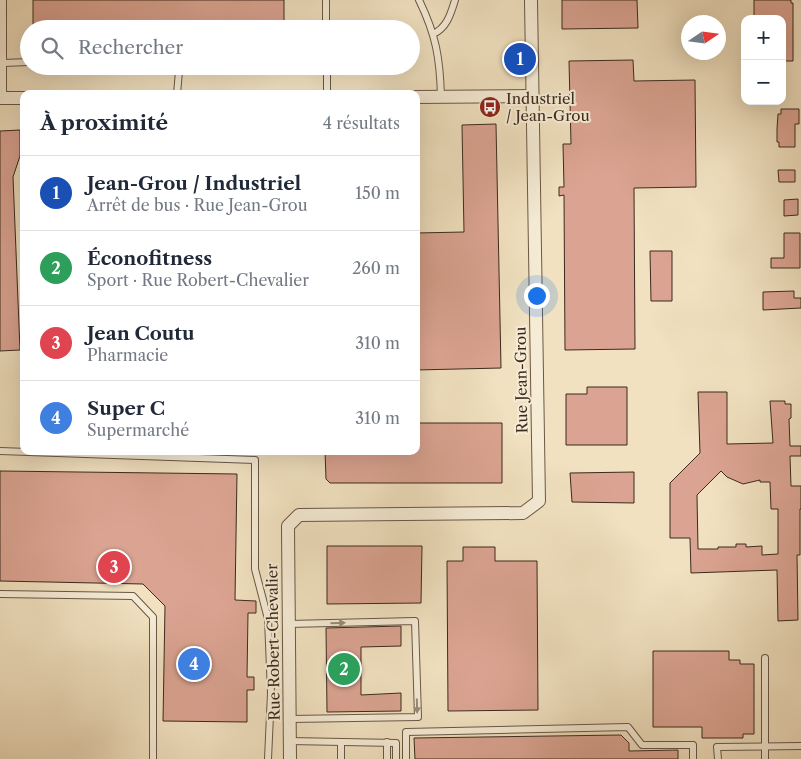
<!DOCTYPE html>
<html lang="fr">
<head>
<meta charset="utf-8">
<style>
  body { margin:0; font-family:"Libre Caslon Text",serif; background:#f2f2f3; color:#1f2937 }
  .controls { position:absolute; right:15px; top:15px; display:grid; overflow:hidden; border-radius:10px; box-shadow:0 5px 20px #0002 }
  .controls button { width:45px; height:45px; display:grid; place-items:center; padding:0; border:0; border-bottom:1px solid #e0e1e3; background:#fff; color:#1f2937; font:25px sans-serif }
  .compass { position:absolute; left:681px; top:15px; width:45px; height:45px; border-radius:50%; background:#fff; box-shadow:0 5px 20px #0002; rotate:77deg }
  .you { position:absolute; left:536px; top:295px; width:18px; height:18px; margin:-12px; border:4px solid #fff; border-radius:50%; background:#1a73e8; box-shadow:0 0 0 8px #1a73e833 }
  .badge { display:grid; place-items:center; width:32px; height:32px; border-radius:50%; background:#db2777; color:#fff; font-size:16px; font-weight:700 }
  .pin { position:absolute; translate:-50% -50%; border:2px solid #fff; box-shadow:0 1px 5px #0006 }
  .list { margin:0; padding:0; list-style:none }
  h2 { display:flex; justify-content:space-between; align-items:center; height:65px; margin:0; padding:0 20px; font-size:21px }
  h2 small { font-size:16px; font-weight:400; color:#747a83 }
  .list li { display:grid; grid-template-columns:32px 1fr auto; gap:15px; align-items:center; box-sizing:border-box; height:75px; padding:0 20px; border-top:1px solid #e0e1e3 }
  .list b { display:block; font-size:19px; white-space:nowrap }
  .list p { margin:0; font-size:16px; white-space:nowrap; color:#747a83 }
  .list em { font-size:16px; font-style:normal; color:#747a83 }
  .icon { flex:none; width:28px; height:28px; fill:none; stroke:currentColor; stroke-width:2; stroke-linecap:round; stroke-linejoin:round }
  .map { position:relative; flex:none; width:801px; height:759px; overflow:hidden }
  .search { position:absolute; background:#fff; box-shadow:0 5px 20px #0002; left:20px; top:20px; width:400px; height:55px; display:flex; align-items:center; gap:12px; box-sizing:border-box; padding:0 18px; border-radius:28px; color:#747a83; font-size:19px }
  .panel { position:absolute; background:#fff; box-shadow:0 5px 20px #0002; left:20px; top:90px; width:400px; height:365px; border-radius:10px }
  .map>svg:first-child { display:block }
</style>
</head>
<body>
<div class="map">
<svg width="801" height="759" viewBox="0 0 801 759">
  <rect width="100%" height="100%" fill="#f1e1c0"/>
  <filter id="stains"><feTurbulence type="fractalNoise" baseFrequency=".004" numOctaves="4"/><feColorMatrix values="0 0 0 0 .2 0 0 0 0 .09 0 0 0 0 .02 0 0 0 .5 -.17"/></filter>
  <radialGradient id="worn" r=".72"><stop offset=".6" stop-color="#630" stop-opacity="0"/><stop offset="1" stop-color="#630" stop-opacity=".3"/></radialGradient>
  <g fill="#dba492" stroke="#3b2a1d" fill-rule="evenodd">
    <polygon points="33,0 284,0 284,23 33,27"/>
    <polygon points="562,0 637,0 638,28 562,29"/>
    <polygon points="754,0 791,0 791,3 793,3 793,61 782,61 782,19 754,19"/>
    <polygon points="633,60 634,81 695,80 696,187 634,188 635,349 565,350 564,195 559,196 559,187 564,187 563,144 571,144 569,61"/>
    <polygon points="781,109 799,109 799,124 795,124 795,147 779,147 779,142 777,142 777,129 778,114 781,114"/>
    <polygon points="496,124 501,368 416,370 416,233 464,232 462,125"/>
    <polygon points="20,130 20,156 13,177 20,350 0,351 0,131"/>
    <polygon points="778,170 795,170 795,182 779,182"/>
    <polygon points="798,199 798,215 784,216 784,200"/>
    <polygon points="784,233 800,233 800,268 771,268 771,258 784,258"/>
    <polygon points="650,251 672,251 672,301 651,301"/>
    <polygon points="794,291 794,298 801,298 801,308 763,310 763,292"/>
    <polygon points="587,387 627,387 627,445 566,445 566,394 587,394"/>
    <path d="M 698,392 L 727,392 L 727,444 L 773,443 L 770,401 L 785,401 L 785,404 L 791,404 L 791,418 L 789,419 L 790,446 L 801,446 L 801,456 L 790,456 L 791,486 L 801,486 L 801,509 L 800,509 L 800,555 L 797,555 L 798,620 L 778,621 L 777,570 L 691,573 L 690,538 L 670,538 L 670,483 L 700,453 ZM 721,471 L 727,477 L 743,484 L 760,480 L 760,482 L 770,482 L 771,509 L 778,509 L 778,554 L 762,555 L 762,546 L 746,547 L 746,544 L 736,544 L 736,547 L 718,547 L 718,549 L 698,549 L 697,495 Z"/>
    <polygon points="416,423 502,423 502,483 330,483 326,479 325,451 416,451"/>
    <polygon points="0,471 237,474 235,600 256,601 256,613 248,613 247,677 254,677 254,690 247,690 247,722 163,721 165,606 143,584 0,581"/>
    <polygon points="634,472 634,503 572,502 570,473"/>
    <polygon points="327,546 422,546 421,603 327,604"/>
    <polygon points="463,547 495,547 495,561 537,561 538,710 448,711 447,561 463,561"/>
    <polygon points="401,626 401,646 361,647 361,695 401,693 401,711 327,712 326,628"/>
    <polygon points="653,651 729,651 729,660 740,660 740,664 754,664 754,734 743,734 743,738 702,738 702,727 653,727"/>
    <polygon points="621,735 629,743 629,751 678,750 678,759 415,759 414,738"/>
  </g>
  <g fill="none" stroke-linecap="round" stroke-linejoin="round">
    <g stroke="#685846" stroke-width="8">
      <g id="service">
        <polyline points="3,0 3,98"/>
        <polyline points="326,0 326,29"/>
        <path d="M 419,0 C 436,35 440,58 441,97"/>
        <path d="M 433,34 C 447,28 451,13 455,0"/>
        <polyline points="3,63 29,62"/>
        <polyline points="169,66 179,71 177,94"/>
        <polyline points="327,66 327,94"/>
        <polyline points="179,71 189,66"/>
        <polyline points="0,451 255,460 255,569 268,619 271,693 268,759"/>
        <polyline points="0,594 133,596 153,617 153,759"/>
        <polyline points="289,624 415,621 418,717 290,719"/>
        <polyline points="290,741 396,743 396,759"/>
        <polyline points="341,742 341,759"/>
        <polyline points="387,742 387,759"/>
        <polyline points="406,759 406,732 628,727 642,745 693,745 693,759"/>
        <polyline points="718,759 717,747 801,746"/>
        <polyline points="765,759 765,658"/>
      </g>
    </g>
    <g stroke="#685846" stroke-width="14">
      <g id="minor">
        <polyline points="416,97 532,96"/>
        <polyline points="0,98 24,98"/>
        <polyline points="290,759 288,526 299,515 523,513 539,501 531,0"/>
      </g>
    </g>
    <use href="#service" stroke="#f6ecd6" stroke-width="6"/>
    <use href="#minor" stroke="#f6ecd6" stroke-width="12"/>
  </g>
  <defs><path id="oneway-solid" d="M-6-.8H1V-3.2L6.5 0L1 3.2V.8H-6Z" transform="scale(1.25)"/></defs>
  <g fill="#988b7a">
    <use href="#oneway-solid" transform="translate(338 623) rotate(-1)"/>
    <use href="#oneway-solid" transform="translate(417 706) rotate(89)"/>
  </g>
  <defs>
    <g id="bus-disc" transform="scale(1.125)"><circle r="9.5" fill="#8f2418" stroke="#f6ecd6"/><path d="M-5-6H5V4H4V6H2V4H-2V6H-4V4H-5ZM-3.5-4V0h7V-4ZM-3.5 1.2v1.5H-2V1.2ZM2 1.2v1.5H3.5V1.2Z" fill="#fff"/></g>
  </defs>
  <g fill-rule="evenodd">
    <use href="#bus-disc" x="490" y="107"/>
  </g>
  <g text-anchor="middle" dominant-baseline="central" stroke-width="4" stroke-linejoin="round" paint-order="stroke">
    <g font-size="15" fill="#3b2a1d" stroke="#f6ecd6" text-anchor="start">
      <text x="506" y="98">Industriel<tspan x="506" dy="17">/ Jean-Grou</tspan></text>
    </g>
    <g font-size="15" fill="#3b2a1d" stroke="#f6ecd6">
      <text transform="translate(521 380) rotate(-91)">Rue Jean-Grou</text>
      <text transform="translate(273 642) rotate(-91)">Rue Robert-Chevalier</text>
    </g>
  </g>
  <rect width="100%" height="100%" filter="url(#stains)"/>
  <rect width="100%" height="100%" fill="url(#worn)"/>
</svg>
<div class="controls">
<button>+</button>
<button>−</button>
</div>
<svg class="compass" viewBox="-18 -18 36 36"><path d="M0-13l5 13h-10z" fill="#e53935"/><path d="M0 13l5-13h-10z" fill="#747a83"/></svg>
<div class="you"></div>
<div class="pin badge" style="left:520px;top:59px;background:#1a4fb4">1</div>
<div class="pin badge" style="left:344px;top:669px;background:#2e9e5b">2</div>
<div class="pin badge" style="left:114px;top:567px;background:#e0444e">3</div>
<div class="pin badge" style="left:194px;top:664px;background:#3f7fe0">4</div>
<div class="search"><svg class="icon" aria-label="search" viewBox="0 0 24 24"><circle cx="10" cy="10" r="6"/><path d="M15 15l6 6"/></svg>Rechercher</div>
<section class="panel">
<h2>À proximité<small>4 résultats</small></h2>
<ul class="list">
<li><span class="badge" style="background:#1a4fb4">1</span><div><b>Jean-Grou / Industriel</b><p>Arrêt de bus · Rue Jean-Grou</p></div><em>150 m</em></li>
<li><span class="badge" style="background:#2e9e5b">2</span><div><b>Éconofitness</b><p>Sport · Rue Robert-Chevalier</p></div><em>260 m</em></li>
<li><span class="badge" style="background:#e0444e">3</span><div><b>Jean Coutu</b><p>Pharmacie</p></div><em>310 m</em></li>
<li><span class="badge" style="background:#3f7fe0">4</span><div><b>Super C</b><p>Supermarché</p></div><em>310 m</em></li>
</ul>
</section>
</div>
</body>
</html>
